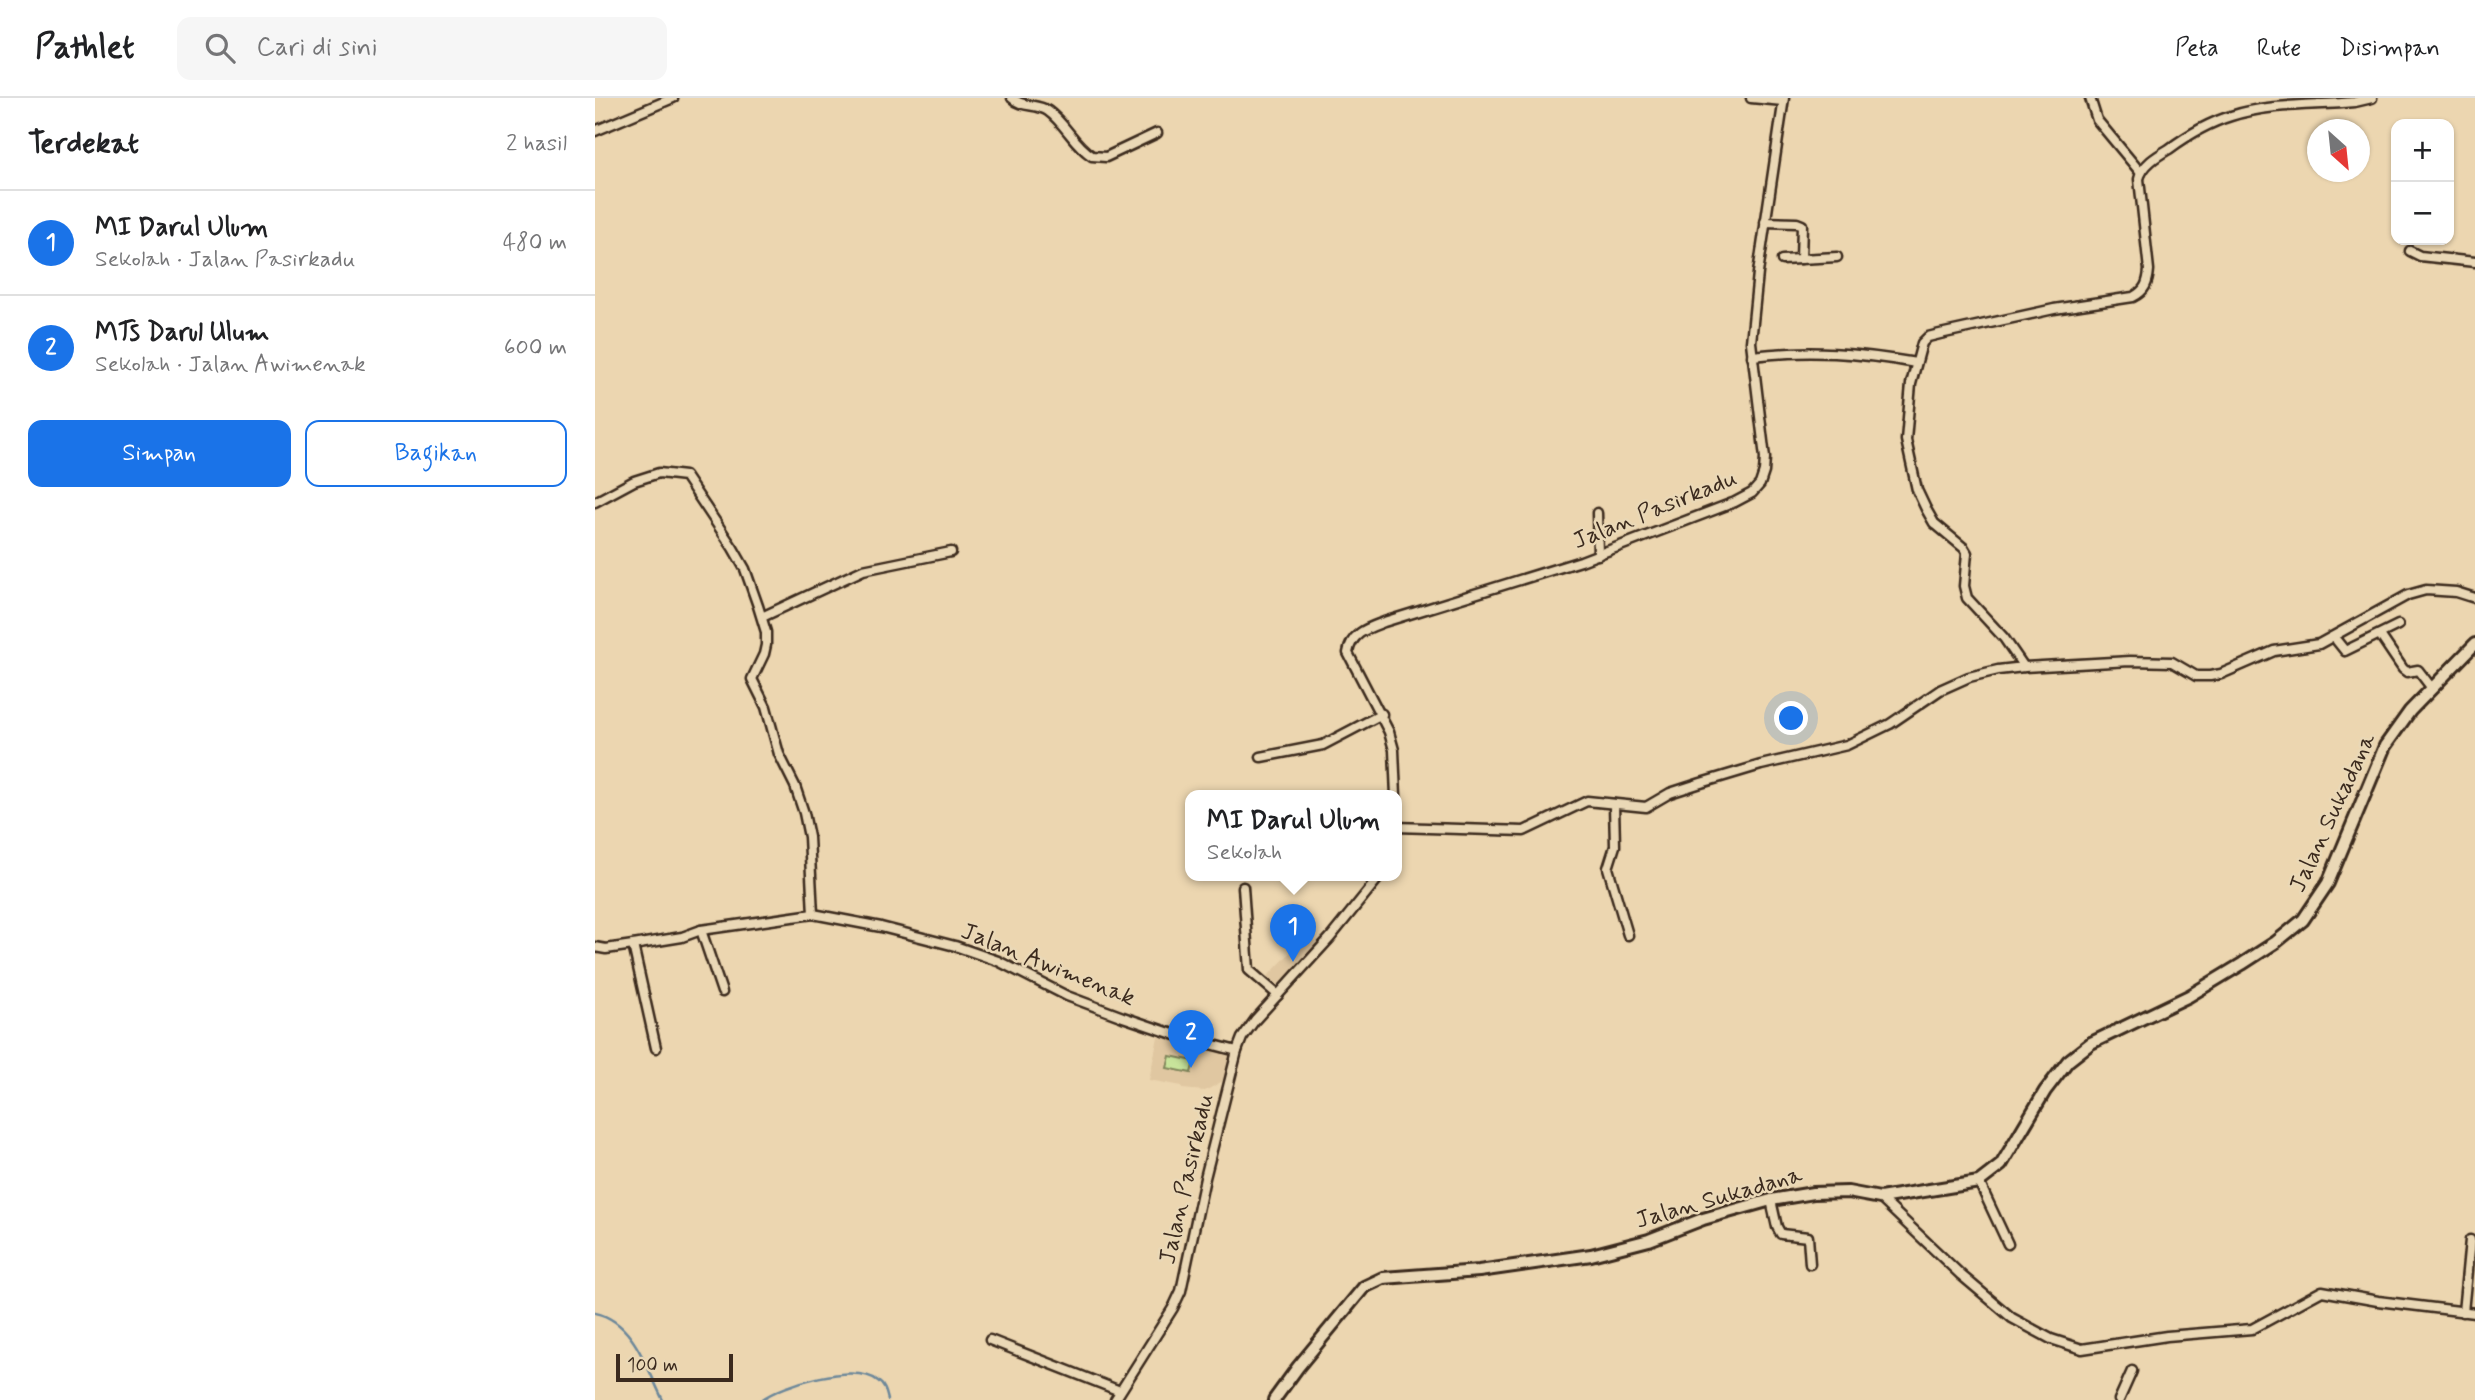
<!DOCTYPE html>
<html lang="id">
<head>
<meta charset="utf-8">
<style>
  body { margin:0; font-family:Mynerve,sans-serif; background:#f6f6f6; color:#202124 }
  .controls { position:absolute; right:21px; top:21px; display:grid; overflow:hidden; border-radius:14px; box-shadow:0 2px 5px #0004 }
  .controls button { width:63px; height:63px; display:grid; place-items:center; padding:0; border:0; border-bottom:2px solid #e0e0e0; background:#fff; color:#202124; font:35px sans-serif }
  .compass { position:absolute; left:1712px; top:21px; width:63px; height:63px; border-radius:50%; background:#fff; box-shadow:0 2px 5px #0004; rotate:153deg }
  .scale { position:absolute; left:21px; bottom:18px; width:117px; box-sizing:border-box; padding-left:7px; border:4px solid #3b2a1e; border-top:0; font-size:19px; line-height:24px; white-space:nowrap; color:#3b2a1e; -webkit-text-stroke:5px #ead8b6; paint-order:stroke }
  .you { position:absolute; left:1197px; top:621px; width:24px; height:24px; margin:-18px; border:5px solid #fff; border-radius:50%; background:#1a73e8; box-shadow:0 0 0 10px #1a73e833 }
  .badge { display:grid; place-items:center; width:46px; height:46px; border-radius:50%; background:#1a73e8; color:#fff; font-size:23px; font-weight:700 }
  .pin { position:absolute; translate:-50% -58px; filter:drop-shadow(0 2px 4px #0008) }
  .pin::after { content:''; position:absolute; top:37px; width:24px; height:21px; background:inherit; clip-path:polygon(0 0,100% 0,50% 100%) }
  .popup { position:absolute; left:590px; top:692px; width:217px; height:91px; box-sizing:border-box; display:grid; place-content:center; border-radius:14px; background:#fff; filter:drop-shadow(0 2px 5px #0005); font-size:23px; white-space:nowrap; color:#757577 }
  .popup b { font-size:26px; color:#202124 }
  .popup::after { content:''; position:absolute; left:50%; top:100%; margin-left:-14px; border:14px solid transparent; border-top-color:#fff }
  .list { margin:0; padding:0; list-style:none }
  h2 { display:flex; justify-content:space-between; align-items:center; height:91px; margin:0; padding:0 28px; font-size:30px }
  h2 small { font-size:23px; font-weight:400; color:#757577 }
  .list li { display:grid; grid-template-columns:46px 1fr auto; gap:21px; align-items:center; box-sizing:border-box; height:105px; padding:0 28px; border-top:2px solid #e0e0e0 }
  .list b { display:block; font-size:26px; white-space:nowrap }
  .list p { margin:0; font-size:23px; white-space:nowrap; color:#757577 }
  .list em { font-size:23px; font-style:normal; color:#757577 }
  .actions { display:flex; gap:14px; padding:21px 28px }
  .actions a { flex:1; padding:16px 0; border:2px solid #1a73e8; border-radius:14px; text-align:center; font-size:24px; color:#1a73e8 }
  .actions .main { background:#1a73e8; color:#fff }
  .icon { flex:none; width:38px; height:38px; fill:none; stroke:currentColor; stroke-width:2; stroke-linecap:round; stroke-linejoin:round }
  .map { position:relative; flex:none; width:1880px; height:1302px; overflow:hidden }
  header { display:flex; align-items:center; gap:42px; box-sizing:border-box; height:98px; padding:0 35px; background:#fff; border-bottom:2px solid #e0e0e0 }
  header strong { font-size:33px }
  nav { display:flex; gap:38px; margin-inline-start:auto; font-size:24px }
  .search { width:490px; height:63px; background:#f6f6f6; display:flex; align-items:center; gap:18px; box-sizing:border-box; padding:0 24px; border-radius:14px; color:#757577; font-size:26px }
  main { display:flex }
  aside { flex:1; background:#fff }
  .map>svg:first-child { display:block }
</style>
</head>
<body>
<header>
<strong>Pathlet</strong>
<div class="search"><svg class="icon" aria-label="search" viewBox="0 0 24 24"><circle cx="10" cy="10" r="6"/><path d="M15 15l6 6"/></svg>Cari di sini</div>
<nav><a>Peta</a><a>Rute</a><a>Disimpan</a></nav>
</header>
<main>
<aside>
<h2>Terdekat<small>2 hasil</small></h2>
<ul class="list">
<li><span class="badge">1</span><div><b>MI Darul Ulum</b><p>Sekolah · Jalan Pasirkadu</p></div><em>480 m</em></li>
<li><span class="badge">2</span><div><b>MTs Darul Ulum</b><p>Sekolah · Jalan Awimenak</p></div><em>600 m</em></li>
</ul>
<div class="actions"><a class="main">Simpan</a><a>Bagikan</a></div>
</aside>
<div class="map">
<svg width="1880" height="1302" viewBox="0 0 1880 1302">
  <rect width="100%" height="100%" fill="#ecd6b0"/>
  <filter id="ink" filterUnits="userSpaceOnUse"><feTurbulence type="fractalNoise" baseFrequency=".0143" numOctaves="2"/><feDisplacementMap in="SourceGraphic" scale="14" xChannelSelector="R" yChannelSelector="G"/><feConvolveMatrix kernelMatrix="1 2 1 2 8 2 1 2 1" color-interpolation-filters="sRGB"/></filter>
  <g filter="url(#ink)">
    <g fill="#e0c7a1">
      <polygon points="713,836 726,848 683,892 671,880"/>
      <polygon points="563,939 637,956 633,980 610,993 587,991 587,988 554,982"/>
    </g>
    <polygon fill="#c8e49b" stroke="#82875c" stroke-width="2" points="575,958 599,963 596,975 572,970"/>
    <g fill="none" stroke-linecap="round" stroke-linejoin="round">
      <g stroke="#6d889a" stroke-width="2.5">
        <path d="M 0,1215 C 39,1223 52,1271 68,1302"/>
        <path d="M 166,1302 C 188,1286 260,1264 283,1283 C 290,1288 291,1294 293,1302"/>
      </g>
      <g stroke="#3b2a1e" stroke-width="13">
        <g id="street">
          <path d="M 417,0 C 427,10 442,5 453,13 C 470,25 479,47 497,58 L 511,59 L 562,35"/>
          <polyline points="1156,0 1188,3"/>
          <polyline points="1495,0 1502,22 1546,75"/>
          <polyline points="0,33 78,0"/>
          <polyline points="1170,124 1202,125 1207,127 1206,161"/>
          <polyline points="1815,153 1825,158 1880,164"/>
          <polyline points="1187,162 1242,159"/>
          <path d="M 1157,258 C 1215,251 1264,255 1321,265"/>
          <polyline points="0,404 39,383 64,375 90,378 138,450 150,471 163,508 171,534 171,547 169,556 157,581 171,609 184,656 200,688 209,715 214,739 218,816"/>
          <polyline points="1002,415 1003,457"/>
          <polyline points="167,519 268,472 356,454"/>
          <polyline points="1785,537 1808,571 1812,574 1823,572 1836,589"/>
          <polyline points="1742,543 1750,553 1803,527"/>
          <path d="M 1429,569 L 1409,540 L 1372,500 L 1369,488 L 1372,455 L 1369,450 L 1339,425 L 1331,411 L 1322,392 L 1311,342 L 1316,286 L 1327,245 L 1333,239 L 1345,236 L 1459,211 L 1538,199 C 1550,193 1553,185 1554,172 L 1544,81 C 1547,67 1562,58 1574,51 C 1593,37 1613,25 1636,18 C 1676,5 1719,8 1760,4 L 1777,0"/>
          <polyline points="666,659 728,647 787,616"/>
          <path d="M 801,698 L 799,652 L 794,634 L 753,555 C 756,535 773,530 789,524 L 986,463 L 1140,404 L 1157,395 L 1165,386 L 1169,374 L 1170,360 L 1156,244 L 1163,175 L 1189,0"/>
          <polyline points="1019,706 1020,748 1013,770 1033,837"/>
          <polyline points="801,729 929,733 992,703 1051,709 1075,695 1106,685 1166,667 1252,647 1295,626 1345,592 1374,579 1403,572 1429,569 1535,563 1577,564 1601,578 1615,578 1626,576 1679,553 1724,546 1813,497 1831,492 1861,494 1880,500"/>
          <polyline points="648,789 654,872 683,897"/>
          <polyline points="106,832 127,894"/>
          <polyline points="38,847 61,950"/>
          <polyline points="0,849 11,851 38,847 87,839 106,832 218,816 286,829 360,848 403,863 472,898 528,919 581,937 642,953"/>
          <polyline points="1384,1084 1413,1146"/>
          <polyline points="1285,1100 1366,1177 1417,1220 1456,1241 1487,1251 1572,1238 1657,1231 1727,1193 1783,1203 1880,1215"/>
          <polyline points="1176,1102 1182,1129 1186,1136 1213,1139 1215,1166"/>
          <polyline points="1868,1214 1875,1142"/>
          <polyline points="395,1242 525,1293"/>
          <polyline points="520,1302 578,1210 586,1193 610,1080 642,953 647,940 660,922 735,840 785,778"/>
          <polyline points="1524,1302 1537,1273"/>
        </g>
      </g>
      <g stroke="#3b2a1e" stroke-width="16">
        <polyline id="secondary" points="679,1302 703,1269 769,1189 788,1180 884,1173 996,1157 1054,1142 1108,1121 1176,1102 1218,1095 1253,1094 1285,1100 1384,1084 1406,1067 1450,993 1473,963 1496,945 1594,898 1647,866 1681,844 1708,822 1733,785 1790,648 1815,613 1880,546"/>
      </g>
      <use href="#street" stroke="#ead8b6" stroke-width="8"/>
      <use href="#secondary" stroke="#ead8b6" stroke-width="10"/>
    </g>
  </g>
  <g text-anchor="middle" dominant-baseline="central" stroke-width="5" stroke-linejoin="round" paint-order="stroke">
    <g font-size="24" fill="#3b2a1e" stroke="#ead8b6">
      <text transform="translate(1060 412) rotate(-22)">Jalan Pasirkadu</text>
      <text transform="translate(1738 715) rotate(-65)">Jalan Sukadana</text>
      <text transform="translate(453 867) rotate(22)">Jalan Awimenak</text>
      <text transform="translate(592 1081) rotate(-77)">Jalan Pasirkadu</text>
      <text transform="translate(1124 1100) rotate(-16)">Jalan Sukadana</text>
    </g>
  </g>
</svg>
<div class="controls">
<button>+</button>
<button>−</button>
</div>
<svg class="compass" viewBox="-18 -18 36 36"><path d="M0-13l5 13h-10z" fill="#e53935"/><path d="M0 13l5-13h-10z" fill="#757577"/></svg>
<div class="scale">100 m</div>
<div class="you"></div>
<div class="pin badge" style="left:698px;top:864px">1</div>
<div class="popup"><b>MI Darul Ulum</b>Sekolah</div>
<div class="pin badge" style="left:596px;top:970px">2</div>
</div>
</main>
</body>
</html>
